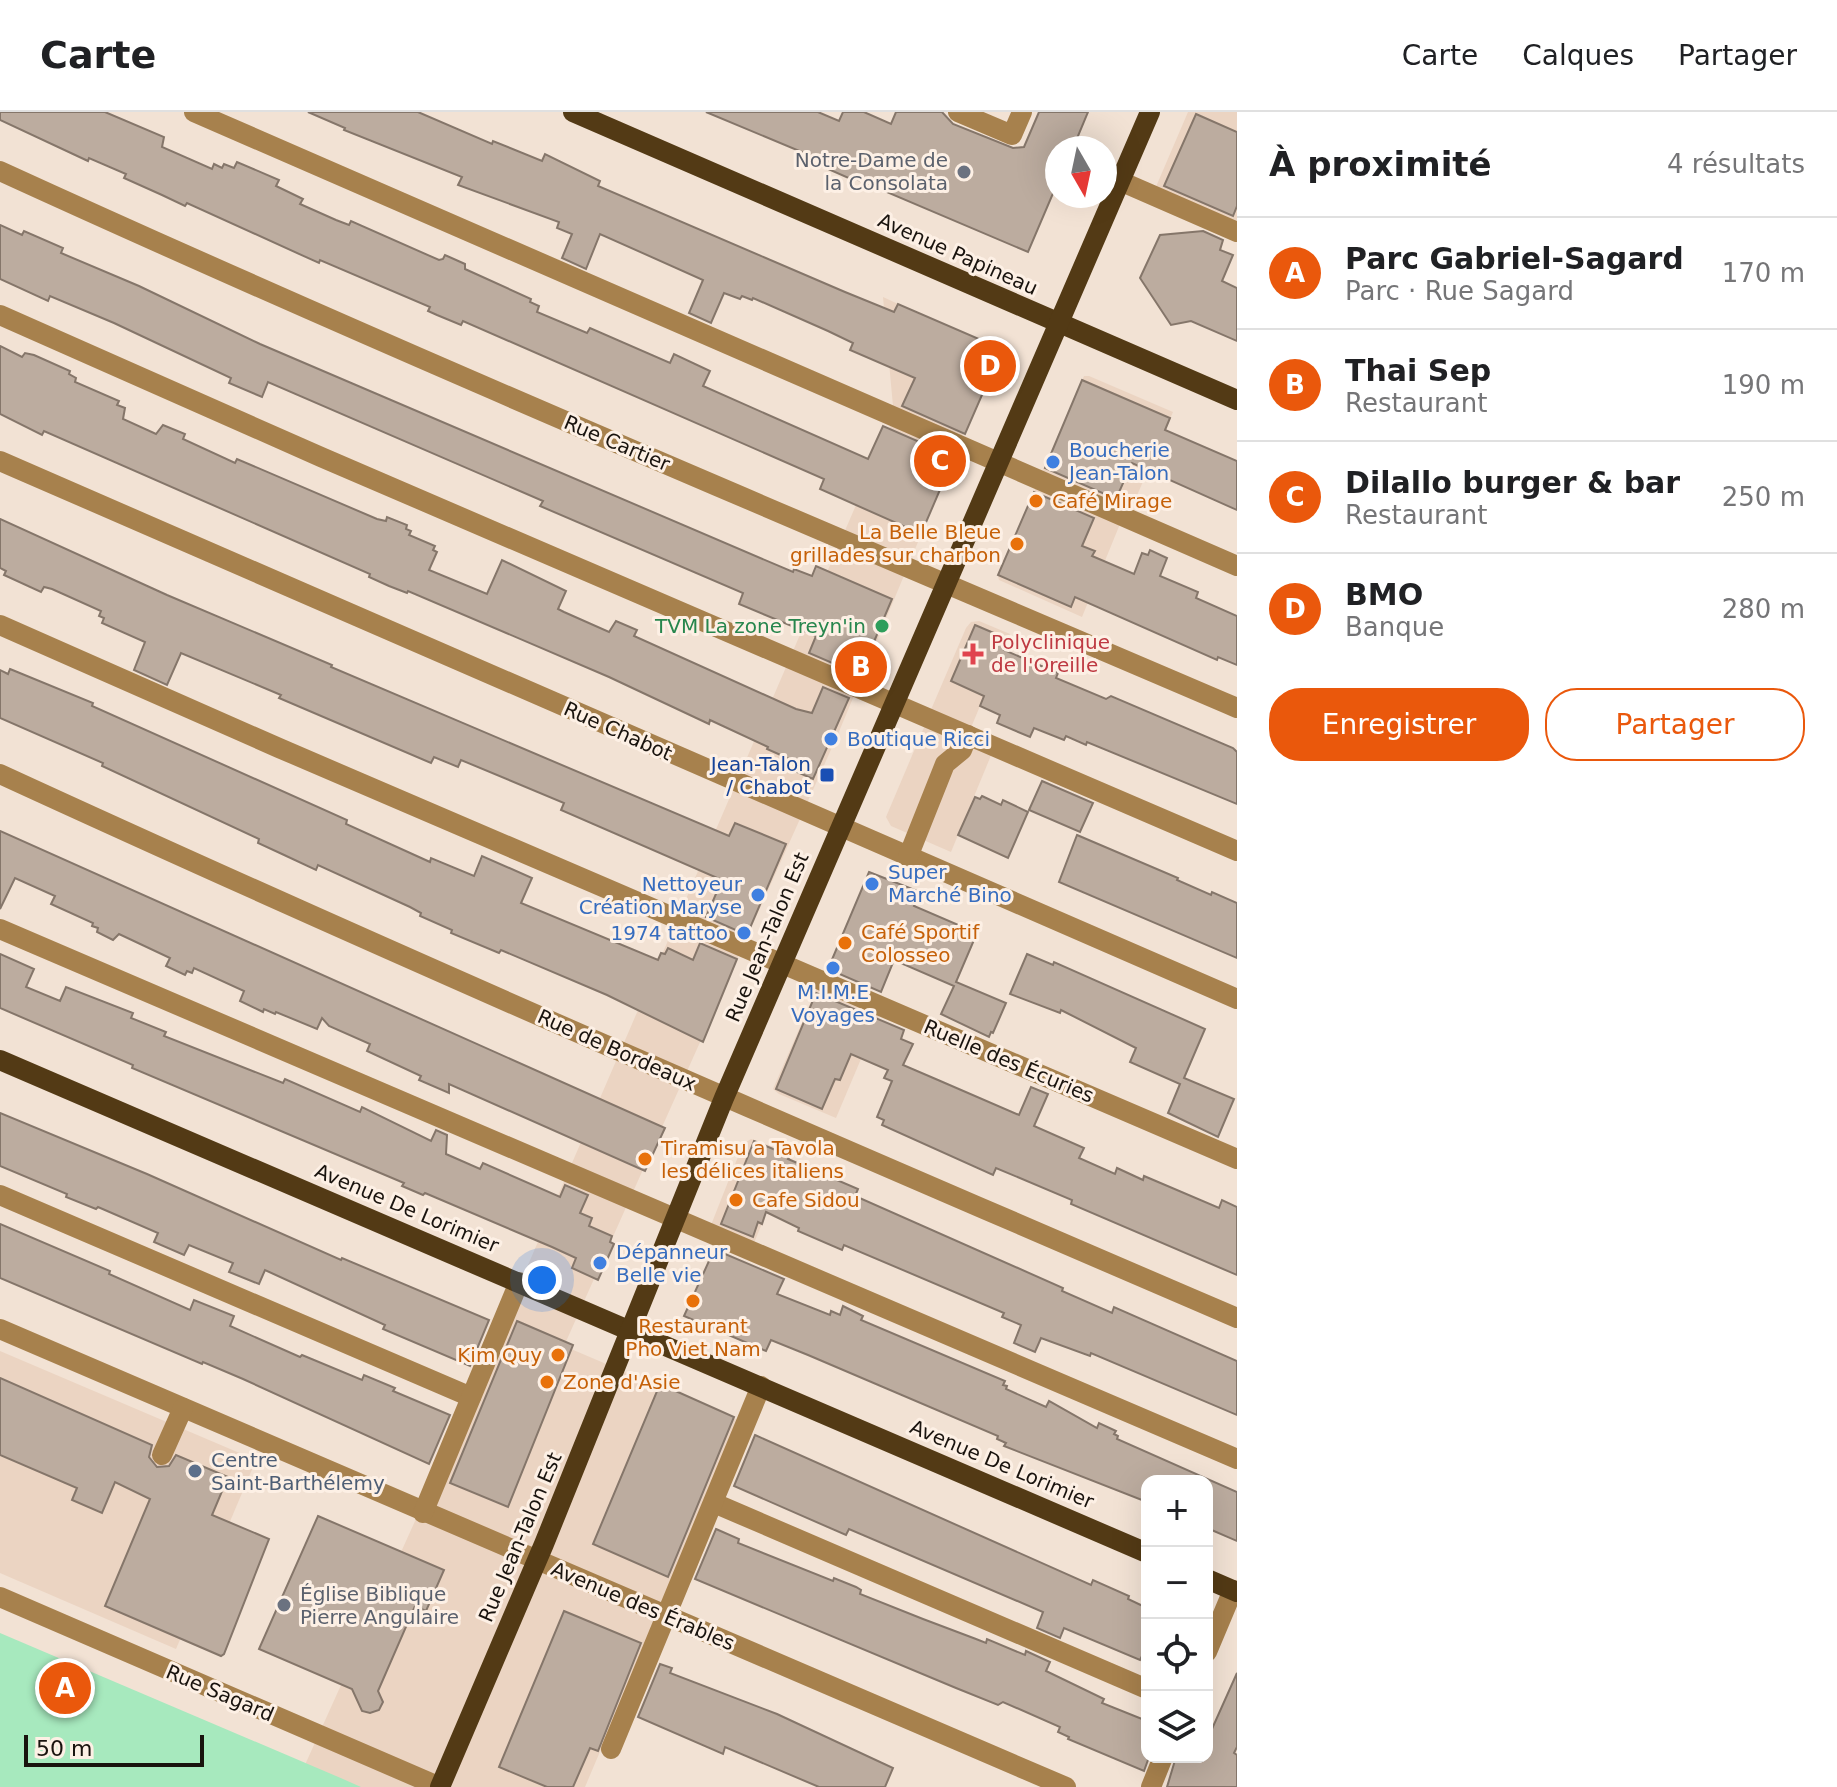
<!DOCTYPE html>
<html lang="fr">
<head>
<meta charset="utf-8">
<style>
  body { margin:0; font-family:"DejaVu Sans",sans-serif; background:#f2f2f2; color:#202124 }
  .controls { position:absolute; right:24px; bottom:24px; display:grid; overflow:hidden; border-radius:16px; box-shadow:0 8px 32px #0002 }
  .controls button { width:72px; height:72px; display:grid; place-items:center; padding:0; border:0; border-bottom:2px solid #e0e0e0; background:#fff; color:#202124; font:40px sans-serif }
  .compass { position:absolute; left:1045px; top:24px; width:72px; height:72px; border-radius:50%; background:#fff; box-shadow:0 8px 32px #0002; rotate:171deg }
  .scale { position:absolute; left:24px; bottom:20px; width:180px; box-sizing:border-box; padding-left:8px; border:4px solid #19130e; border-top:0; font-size:22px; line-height:28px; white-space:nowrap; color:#19130e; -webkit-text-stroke:6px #fdf0e5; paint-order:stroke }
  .you { position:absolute; left:542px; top:1168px; width:28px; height:28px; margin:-20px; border:6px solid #fff; border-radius:50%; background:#1a73e8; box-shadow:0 0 0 12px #1a73e833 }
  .badge { display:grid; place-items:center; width:52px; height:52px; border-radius:50%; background:#ea580c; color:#fff; font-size:26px; font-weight:700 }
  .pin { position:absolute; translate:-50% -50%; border:4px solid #fff; box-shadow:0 2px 8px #0006 }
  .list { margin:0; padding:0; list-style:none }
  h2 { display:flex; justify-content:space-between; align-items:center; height:104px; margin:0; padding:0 32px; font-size:34px }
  h2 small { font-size:26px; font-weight:400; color:#757577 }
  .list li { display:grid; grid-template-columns:52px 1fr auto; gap:24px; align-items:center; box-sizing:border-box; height:112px; padding:0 32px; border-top:2px solid #e0e0e0 }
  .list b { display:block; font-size:30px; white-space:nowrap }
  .list p { margin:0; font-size:26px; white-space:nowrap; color:#757577 }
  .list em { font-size:26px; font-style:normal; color:#757577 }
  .actions { display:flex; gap:16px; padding:24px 32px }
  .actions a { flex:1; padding:18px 0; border:2px solid #ea580c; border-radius:32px; text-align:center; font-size:28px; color:#ea580c }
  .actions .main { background:#ea580c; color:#fff }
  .icon { flex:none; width:44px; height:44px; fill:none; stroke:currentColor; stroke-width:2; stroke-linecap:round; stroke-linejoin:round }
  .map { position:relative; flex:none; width:1237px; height:1675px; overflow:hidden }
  header { display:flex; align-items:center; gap:48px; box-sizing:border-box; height:112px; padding:0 40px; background:#fff; border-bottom:2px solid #e0e0e0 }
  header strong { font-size:38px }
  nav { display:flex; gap:44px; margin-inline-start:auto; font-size:28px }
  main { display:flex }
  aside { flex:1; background:#fff }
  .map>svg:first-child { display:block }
</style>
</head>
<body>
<header>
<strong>Carte</strong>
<nav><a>Carte</a><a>Calques</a><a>Partager</a></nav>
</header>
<main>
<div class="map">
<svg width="1237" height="1675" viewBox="0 0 1237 1675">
  <rect width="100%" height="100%" fill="#f2e2d4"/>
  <g fill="#ebd4c2">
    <polygon points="1188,0 1237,0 1237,112 1155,77"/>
    <polygon points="883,185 998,238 838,622 564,1234 740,1309 585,1675 295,1675 471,1285 894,305"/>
    <polygon points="1084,264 1089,264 1173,300 1129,402 1040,365"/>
    <polygon points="1036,375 1120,412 1082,505 999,468 998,464"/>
    <polygon points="979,509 1010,522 970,618 930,600 966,516 971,510"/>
    <polygon points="925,613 992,641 951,740 891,714 886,705"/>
    <polygon points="817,876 880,902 836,1006 779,982 773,977"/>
    <polygon points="751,1027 791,1041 754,1131 711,1113 743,1032"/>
    <polygon points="0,1239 256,1348 176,1537 0,1461"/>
  </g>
  <polygon fill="#a7e9be" points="0,1521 343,1667 361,1675 0,1675"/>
  <g fill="#bcac9f" stroke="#85766a" stroke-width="2">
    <polygon points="0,0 105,0 164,25 162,35 212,57 214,52 222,56 224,52 234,56 237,50 279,68 276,74 303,87 300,92 336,108 349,113 351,109 439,148 443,147 445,143 465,152 465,157 531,187 530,190 539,194 537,200 587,221 590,216 670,251 674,242 710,259 703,274 868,347 883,314 954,345 921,422 820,377 824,367 463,209 461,213 437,203 428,199 430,195 320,148 319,151 187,91 185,94 162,83 124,66 126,62 89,46 88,49 0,8"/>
    <polygon points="308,0 418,0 492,32 493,29 542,49 545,42 600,69 598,74 845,180 894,200 898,192 1002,237 965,322 902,294 915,266 850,238 853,231 828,219 753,186 752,188 742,184 740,187 724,181 711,211 689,201 703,168 600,122 586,157 562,146 572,122 557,116 559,110 458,73 462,65 344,18 345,16"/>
    <polygon points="706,0 818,0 839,9 843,0 864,0 891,12 896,0 942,0 953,12 1013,36 1024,35 1039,0 1088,0 1073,36 1057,36 1057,72 1028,140 854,66 853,68 819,53 821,48"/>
    <polygon points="1196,2 1237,20 1237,94 1233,104 1164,74"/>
    <polygon points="0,113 22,123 24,119 63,136 61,141 139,174 260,232 793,460 794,457 812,464 816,454 892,487 860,563 809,541 816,524 739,492 743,481 540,394 543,389 268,270 262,285 229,271 231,266 114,211 50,184 48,189 0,167"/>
    <polygon points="1203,119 1223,128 1220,138 1233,143 1222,169 1237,176 1237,229 1191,209 1171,213 1140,166 1160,123"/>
    <polygon points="0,234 22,245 25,241 34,243 70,259 69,262 76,266 75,270 119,289 117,293 125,296 123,307 156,322 163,313 185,322 183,327 235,351 237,347 377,407 386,409 387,405 407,413 406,417 411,419 409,423 435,434 433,438 437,440 429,458 487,482 502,448 566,479 558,497 564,500 609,520 616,509 637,518 634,524 796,597 812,601 823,575 849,586 813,667 788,656 792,648 767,637 768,635 710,608 709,612 609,565 408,479 407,481 389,474 369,465 370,462 44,319 42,323 0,302"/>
    <polygon points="1082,268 1170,306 1165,318 1237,349 1237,398 1132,351 1116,387 1045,356"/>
    <polygon points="1034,380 1094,406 1082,434 1095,439 1092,444 1134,462 1142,441 1148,443 1150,438 1167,446 1160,464 1198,480 1196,486 1237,504 1237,553 1218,545 1217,548 1075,485 1071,495 998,463"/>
    <polygon points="0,407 167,483 332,553 331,555 729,724 735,711 786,732 747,823 706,805 722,768 561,698 564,691 461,648 458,655 434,645 431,651 279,586 281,583 181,541 167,573 134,558 145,530 102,511 104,506 99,504 101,499 52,477 44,475 41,480 4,463 6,459 0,456"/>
    <polygon points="975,513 1008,527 1004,538 1058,561 1056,566 1106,587 1111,584 1233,636 1237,640 1237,692 1087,630 1086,633 1066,624 1064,628 1034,616 1030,625 997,611 1000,603 980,594 984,584 951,569"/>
    <polygon points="10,557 93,591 92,594 347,708 346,712 430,750 431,746 474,764 482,744 532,766 521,791 658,848 661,841 665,842 668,836 693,848 700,831 737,847 703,930 607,883 501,838 499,841 451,821 452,818 420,804 421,801 410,795 318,753 316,758 282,742 258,731 259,727 102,654 103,651 0,606 0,558 8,562"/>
    <polygon points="1042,669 1093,691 1080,720 1029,698"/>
    <polygon points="982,684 1001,693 1003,688 1028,700 1008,746 958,723 975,685 980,687"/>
    <polygon points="0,719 665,1016 645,1059 449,972 449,981 419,968 421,964 367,939 370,932 329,914 322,906 317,917 276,900 275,902 264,897 263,900 240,889 244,879 194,856 192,861 187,859 185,863 166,854 170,846 119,822 113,828 97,820 98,816 92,814 93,811 51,792 55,784 15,766 0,797"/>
    <polygon points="1077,723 1178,766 1177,768 1211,783 1212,780 1237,791 1237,846 1059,770"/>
    <polygon points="869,760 920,780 914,794 977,821 956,870 1006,891 993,921 991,920 989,925 941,902 954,874 894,848 881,880 828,857"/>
    <polygon points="0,842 34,857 26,875 60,889 66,875 133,901 131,906 166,920 164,924 283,971 285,967 360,1000 362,995 431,1029 436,1018 447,1023 446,1042 480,1057 483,1051 560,1085 565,1073 588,1083 580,1101 592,1106 589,1114 612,1124 610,1130 614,1132 598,1168 572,1156 576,1146 552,1135 425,1081 423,1083 402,1074 404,1071 132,956 133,953 0,896"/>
    <polygon points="1027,842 1053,853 1054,850 1205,917 1184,966 1234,987 1218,1025 1168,1001 1180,972 1130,950 1136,936 1061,898 1060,901 1010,882"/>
    <polygon points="816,881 904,918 901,927 913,932 903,953 938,968 1019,1003 1031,975 1048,982 1034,1014 1084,1036 1079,1046 1115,1062 1117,1056 1143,1068 1144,1064 1219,1096 1222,1088 1237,1095 1237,1163 1071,1092 1072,1088 996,1056 993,1063 882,1013 884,1008 877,1005 892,969 884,966 888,958 851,942 840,968 835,967 822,997 776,977"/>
    <polygon points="0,1001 147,1062 341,1148 342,1146 489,1208 470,1254 383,1217 385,1213 265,1158 259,1172 229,1160 233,1151 189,1133 184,1143 154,1130 158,1121 98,1095 96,1097 66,1085 67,1082 0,1054"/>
    <polygon points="754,1029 790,1044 788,1047 858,1077 855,1084 1063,1176 1062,1179 1112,1201 1114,1195 1237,1249 1237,1303 1091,1241 1090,1244 1041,1226 1035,1240 1014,1231 1021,1213 1002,1205 1004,1201 844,1133 842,1138 798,1119 799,1116 766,1100 762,1112 758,1110 753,1125 721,1112"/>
    <polygon points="0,1112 110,1159 109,1162 190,1198 194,1188 234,1204 230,1214 300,1245 302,1243 362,1268 364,1263 395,1276 393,1279 450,1303 429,1352 243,1267 203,1250 202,1252 0,1166"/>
    <polygon points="711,1136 784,1167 777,1182 830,1203 831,1199 840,1203 843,1194 863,1204 861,1208 1005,1269 1003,1273 1007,1274 1006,1277 1046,1295 1049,1289 1097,1316 1099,1311 1116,1319 1114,1322 1118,1324 1117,1327 1237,1380 1237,1429 1207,1416 1207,1369 1147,1369 1147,1390 1004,1334 1006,1331 997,1327 998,1324 808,1243 771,1228 766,1239 684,1204 714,1138"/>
    <polygon points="517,1209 573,1233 508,1395 450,1371"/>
    <polygon points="0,1266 152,1333 149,1345 157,1355 169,1354 176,1343 228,1365 212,1403 269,1427 224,1542 221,1544 105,1494 150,1387 115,1370 102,1401 72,1388 77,1376 0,1343"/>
    <polygon points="660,1272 734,1305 668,1465 593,1432"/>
    <polygon points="755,1323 1091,1473 1093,1468 1129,1484 1128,1487 1147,1496 1147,1546 1142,1544 1140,1548 1064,1516 1060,1526 1037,1516 1043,1500 849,1417 846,1423 734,1374"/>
    <polygon points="318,1404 444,1458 426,1499 415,1494 378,1579 383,1590 379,1598 370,1601 362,1599 352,1577 259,1537"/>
    <polygon points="716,1417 739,1427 738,1431 833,1469 834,1466 856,1475 861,1478 860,1482 923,1507 976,1527 986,1531 987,1527 1025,1543 1026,1539 1050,1550 1046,1559 1104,1587 1102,1591 1147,1609 1149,1645 1144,1659 1068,1627 1069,1625 1058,1620 1060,1615 1003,1590 998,1593 956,1576 695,1467"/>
    <polygon points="564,1499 641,1531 598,1639 590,1636 573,1675 547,1675 499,1655"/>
    <polygon points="660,1552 672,1556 670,1561 777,1602 893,1656 885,1675 819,1675 725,1635 723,1642 638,1605"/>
    <polygon points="1237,1561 1237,1635 1234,1641 1237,1643 1237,1675 1167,1675 1176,1645 1207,1645 1207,1628"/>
  </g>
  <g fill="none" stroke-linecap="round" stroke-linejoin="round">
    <g stroke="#a7814d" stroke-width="20">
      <polyline points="194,0 1237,454"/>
      <polyline points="958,0 1012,23 1022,0"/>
      <path d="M 0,59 C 409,246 824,419 1237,596"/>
      <polyline points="1120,69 1237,120"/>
      <polyline points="0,203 321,345 1237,739"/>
      <polyline points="0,349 1237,887"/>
      <polyline points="0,513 279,636 1237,1047"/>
      <path d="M 0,662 C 409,850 823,1028 1237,1206"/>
      <polyline points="908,745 945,652 962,638 968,623"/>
      <polyline points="0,817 1237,1347"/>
      <polyline points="0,1083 471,1285"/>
      <polyline points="0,1217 1066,1675"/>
      <polyline points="162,1343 183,1296"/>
      <polyline points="714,1391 1147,1577"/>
      <polyline points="423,1401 519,1170"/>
      <polyline points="0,1485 440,1675"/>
      <polyline points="1207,1540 1233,1478"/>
      <polyline points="611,1637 761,1274"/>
      <polyline points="1151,1675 1163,1645"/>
    </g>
    <g stroke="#533a15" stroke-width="20">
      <polyline points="573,0 1237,288"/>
      <polyline points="0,948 1147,1441"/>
      <polyline points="1207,1467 1237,1480"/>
      <polyline points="440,1675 544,1432 724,986 1150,0"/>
    </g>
  </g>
  <g fill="#6b7280" stroke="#fdf0e5" stroke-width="3">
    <circle cx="964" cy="60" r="8"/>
    <circle cx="284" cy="1493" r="8"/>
  </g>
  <g fill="#3f7fe0" stroke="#fdf0e5" stroke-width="3">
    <circle cx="1053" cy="350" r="8"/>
    <circle cx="831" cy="627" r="8"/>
    <circle cx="872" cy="772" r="8"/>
    <circle cx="758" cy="783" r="8"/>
    <circle cx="744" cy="821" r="8"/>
    <circle cx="833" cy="856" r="8"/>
    <circle cx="600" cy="1151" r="8"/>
  </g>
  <g fill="#e8710a" stroke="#fdf0e5" stroke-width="3">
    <circle cx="1036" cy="389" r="8"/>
    <circle cx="1017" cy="432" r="8"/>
    <circle cx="845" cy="831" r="8"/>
    <circle cx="645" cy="1047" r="8"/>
    <circle cx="736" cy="1088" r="8"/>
    <circle cx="693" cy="1189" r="8"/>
    <circle cx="558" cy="1243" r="8"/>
    <circle cx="547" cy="1270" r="8"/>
  </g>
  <circle fill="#2e9e5b" stroke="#fdf0e5" stroke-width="3" cx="882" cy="514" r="8"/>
  <path fill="#e0444e" stroke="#fdf0e5" stroke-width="3" d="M969 530h8v8h8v8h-8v8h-8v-8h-8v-8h8z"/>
  <rect fill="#1a4fb4" stroke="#fdf0e5" stroke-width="3" x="819" y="655" width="16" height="16" rx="4"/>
  <circle fill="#5c6f8a" stroke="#fdf0e5" stroke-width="3" cx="195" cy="1359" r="8"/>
  <g text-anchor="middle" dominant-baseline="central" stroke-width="6" stroke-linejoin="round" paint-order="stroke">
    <g font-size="20" fill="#5b616d" stroke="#fdf0e5" text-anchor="end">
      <text x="948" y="48">Notre-Dame de<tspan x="948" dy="23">la Consolata</tspan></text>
      <text x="300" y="1482" text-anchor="start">Église Biblique<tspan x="300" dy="23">Pierre Angulaire</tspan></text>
    </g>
    <g font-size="20" fill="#19130e" stroke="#fdf0e5">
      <text transform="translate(958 142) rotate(24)">Avenue Papineau</text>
      <text transform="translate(617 331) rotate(23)">Rue Cartier</text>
      <text transform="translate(618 619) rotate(24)">Rue Chabot</text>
      <text transform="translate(767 825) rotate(-67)">Rue Jean-Talon Est</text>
      <text transform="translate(617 938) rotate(24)">Rue de Bordeaux</text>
      <text transform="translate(1009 949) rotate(23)">Ruelle des Écuries</text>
      <text transform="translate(407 1096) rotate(23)">Avenue De Lorimier</text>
      <text transform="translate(1002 1352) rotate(23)">Avenue De Lorimier</text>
      <text transform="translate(520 1425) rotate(-67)">Rue Jean-Talon Est</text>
      <text transform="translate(643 1494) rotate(23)">Avenue des Érables</text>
      <text transform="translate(220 1581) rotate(23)">Rue Sagard</text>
    </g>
    <g font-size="20" fill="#366cbe" stroke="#fdf0e5" text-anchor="start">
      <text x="1069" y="338">Boucherie<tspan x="1069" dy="23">Jean-Talon</tspan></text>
      <text x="847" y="627">Boutique Ricci</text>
      <text x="888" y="760">Super<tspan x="888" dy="23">Marché Bino</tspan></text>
      <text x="742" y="772" text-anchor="end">Nettoyeur<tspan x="742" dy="23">Création Maryse</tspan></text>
      <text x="728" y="821" text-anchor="end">1974 tattoo</text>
      <text x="833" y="880" text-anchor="middle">M.I.M.E<tspan x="833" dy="23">Voyages</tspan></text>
      <text x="616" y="1140">Dépanneur<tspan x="616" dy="23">Belle vie</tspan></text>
    </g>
    <g font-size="20" fill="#c56008" stroke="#fdf0e5" text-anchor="start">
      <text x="1052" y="389">Café Mirage</text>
      <text x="1001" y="420" text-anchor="end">La Belle Bleue<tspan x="1001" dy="23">grillades sur charbon</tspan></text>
      <text x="861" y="820">Café Sportif<tspan x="861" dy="23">Colosseo</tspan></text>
      <text x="661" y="1036">Tiramisu a Tavola<tspan x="661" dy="23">les délices italiens</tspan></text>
      <text x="752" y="1088">Cafe Sidou</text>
      <text x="693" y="1214" text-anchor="middle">Restaurant<tspan x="693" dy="23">Pho Viet Nam</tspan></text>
      <text x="542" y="1243" text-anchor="end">Kim Quy</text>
      <text x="563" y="1270">Zone d'Asie</text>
    </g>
    <g font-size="20" fill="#27864d" stroke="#fdf0e5" text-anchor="end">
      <text x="866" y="514">TVM La zone Treyn'in</text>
    </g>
    <g font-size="20" fill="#be3a42" stroke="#fdf0e5" text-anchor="start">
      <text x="991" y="530">Polyclinique<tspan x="991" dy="23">de l'Oreille</tspan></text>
    </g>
    <g font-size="20" fill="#164399" stroke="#fdf0e5" text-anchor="end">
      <text x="811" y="652">Jean-Talon<tspan x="811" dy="23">/ Chabot</tspan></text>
    </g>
    <g font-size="20" fill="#4e5e75" stroke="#fdf0e5" text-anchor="start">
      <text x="211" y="1348">Centre<tspan x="211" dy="23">Saint-Barthélemy</tspan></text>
    </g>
  </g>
</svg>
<div class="controls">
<button>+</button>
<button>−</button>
<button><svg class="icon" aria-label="locate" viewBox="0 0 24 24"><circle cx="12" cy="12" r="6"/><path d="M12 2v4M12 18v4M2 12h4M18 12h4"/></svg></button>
<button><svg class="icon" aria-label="layers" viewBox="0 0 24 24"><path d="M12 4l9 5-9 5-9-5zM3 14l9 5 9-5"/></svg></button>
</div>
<svg class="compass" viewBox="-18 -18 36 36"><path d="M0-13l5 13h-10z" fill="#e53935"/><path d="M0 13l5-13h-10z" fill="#757577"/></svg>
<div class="scale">50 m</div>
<div class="you"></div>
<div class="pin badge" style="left:65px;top:1576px">A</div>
<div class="pin badge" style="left:861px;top:555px">B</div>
<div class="pin badge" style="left:940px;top:349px">C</div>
<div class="pin badge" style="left:990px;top:254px">D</div>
</div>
<aside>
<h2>À proximité<small>4 résultats</small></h2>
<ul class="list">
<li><span class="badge">A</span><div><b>Parc Gabriel-Sagard</b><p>Parc · Rue Sagard</p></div><em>170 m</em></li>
<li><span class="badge">B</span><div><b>Thai Sep</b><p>Restaurant</p></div><em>190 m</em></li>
<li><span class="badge">C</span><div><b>Dilallo burger &amp; bar</b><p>Restaurant</p></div><em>250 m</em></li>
<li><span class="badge">D</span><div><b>BMO</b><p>Banque</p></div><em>280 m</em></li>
</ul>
<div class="actions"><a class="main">Enregistrer</a><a>Partager</a></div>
</aside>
</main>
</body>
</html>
